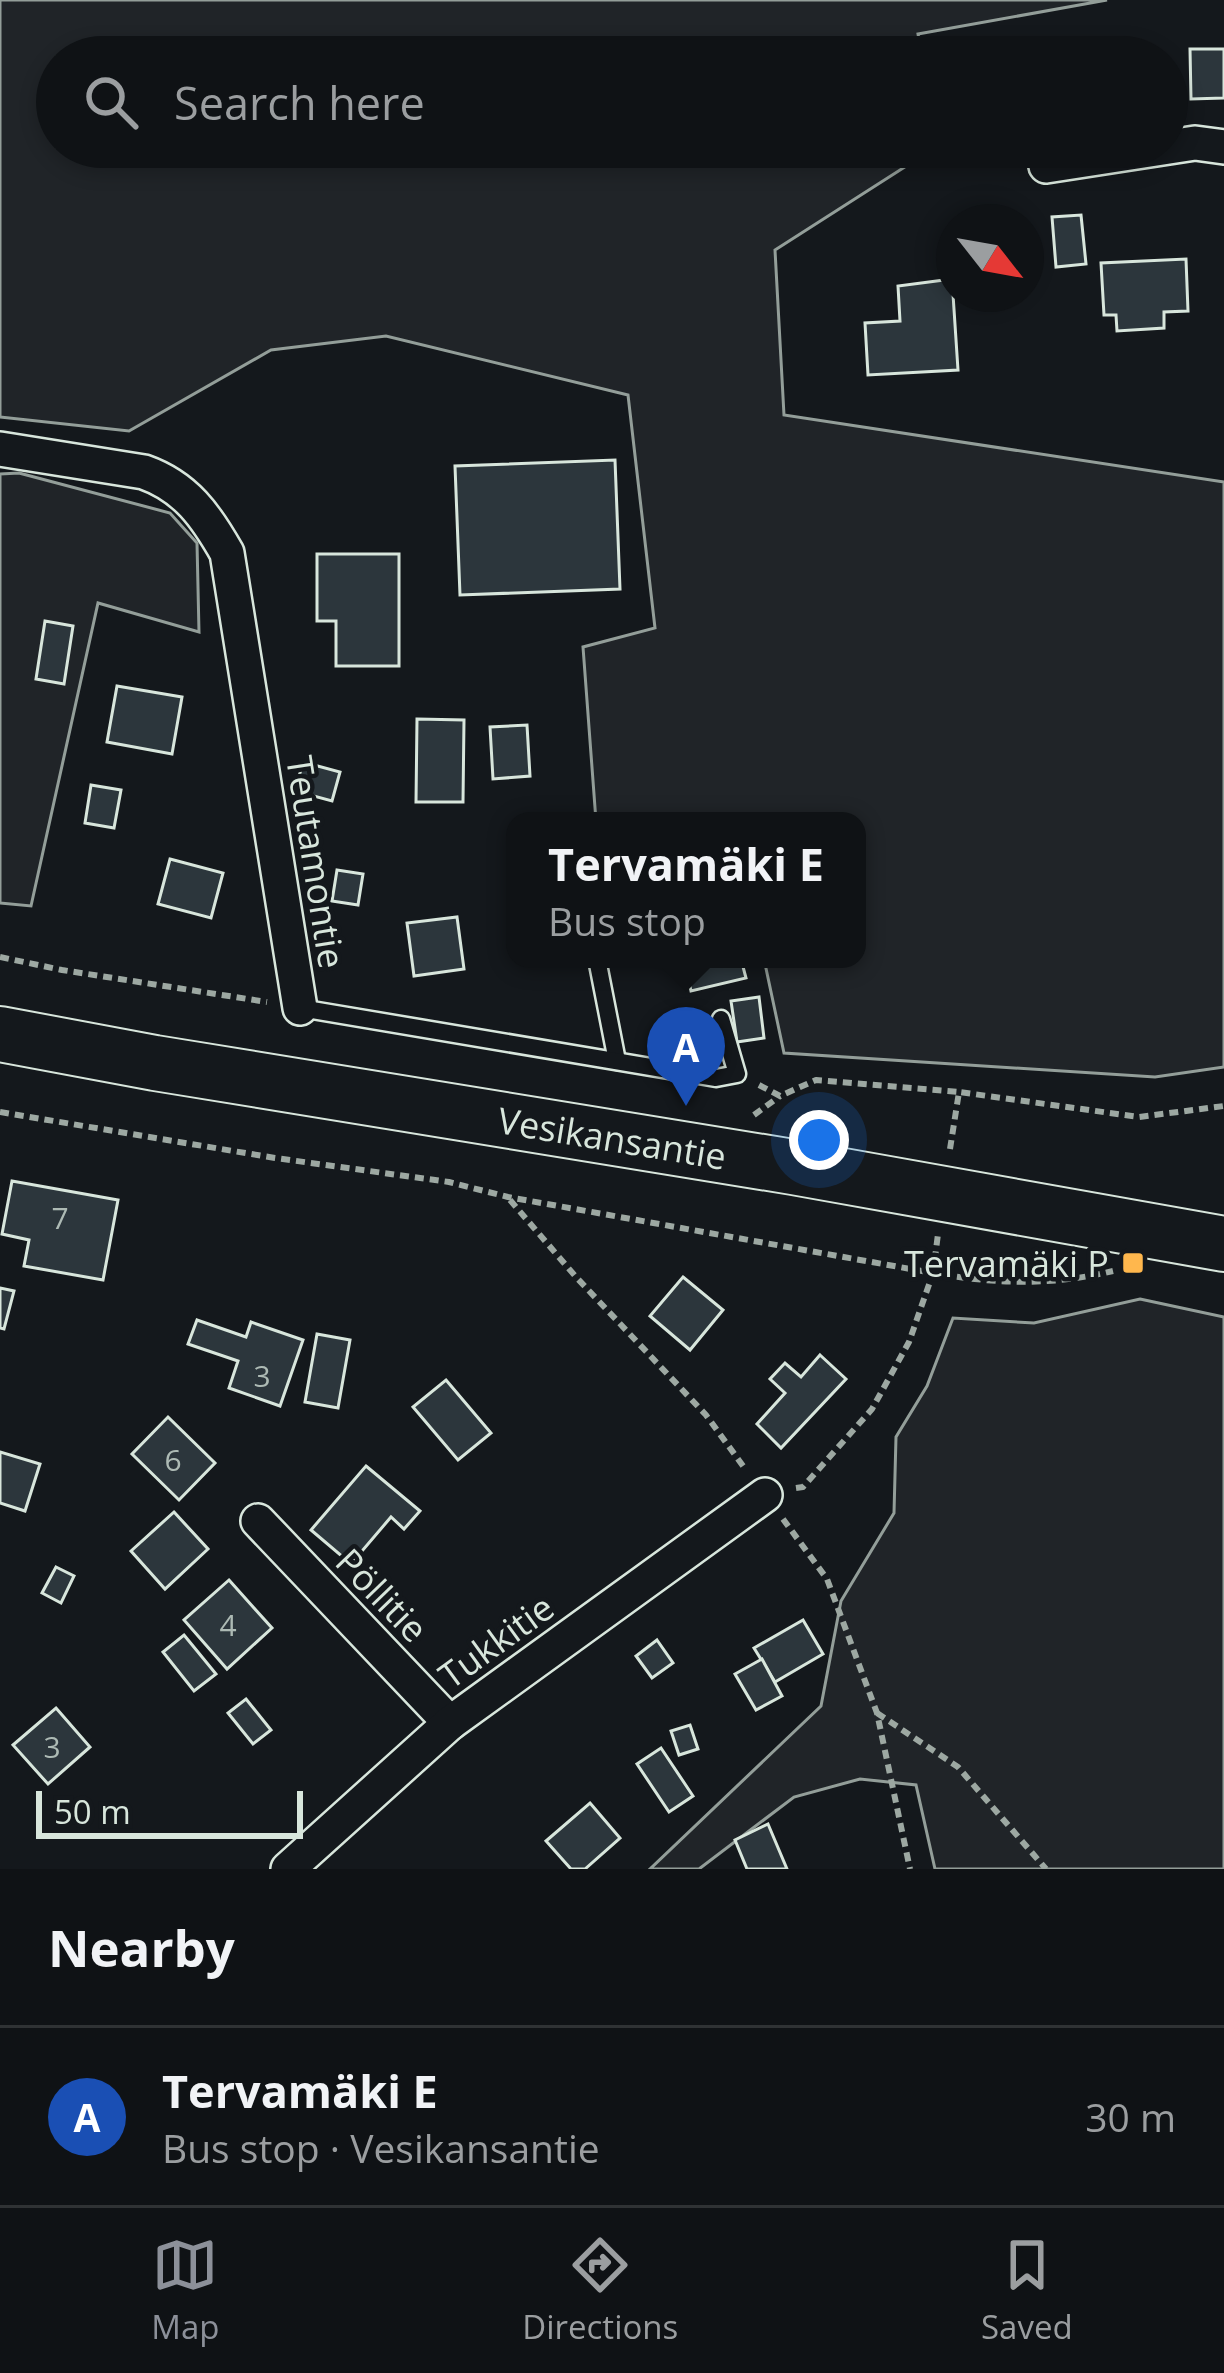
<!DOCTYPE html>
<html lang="en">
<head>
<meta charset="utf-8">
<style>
  body { margin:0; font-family:"Open Sans",sans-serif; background:#181b1e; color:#f1f3f6 }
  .compass { position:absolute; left:936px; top:204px; width:108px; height:108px; border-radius:50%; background:#0f1215; box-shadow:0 6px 18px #0003; rotate:121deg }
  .scale { position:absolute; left:36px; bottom:30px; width:267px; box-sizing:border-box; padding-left:12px; border:6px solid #d8e6dc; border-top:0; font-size:33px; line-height:42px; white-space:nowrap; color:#d8e6dc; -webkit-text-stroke:9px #14181c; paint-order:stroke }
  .you { position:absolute; left:819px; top:1140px; width:42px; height:42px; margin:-30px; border:9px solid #fff; border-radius:50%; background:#1a73e8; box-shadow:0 0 0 18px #1a73e833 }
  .badge { display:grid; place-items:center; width:78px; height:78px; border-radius:50%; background:#8c9099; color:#fff; font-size:39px; font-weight:700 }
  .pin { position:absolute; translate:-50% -99px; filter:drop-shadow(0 3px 6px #0008) }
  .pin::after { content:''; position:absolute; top:63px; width:42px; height:36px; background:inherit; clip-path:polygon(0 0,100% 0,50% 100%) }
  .popup { position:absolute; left:506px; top:812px; width:360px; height:156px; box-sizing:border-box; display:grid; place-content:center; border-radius:24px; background:#0f1215; filter:drop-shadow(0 3px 9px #0005); font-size:39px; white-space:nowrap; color:#9b9ea0 }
  .popup b { font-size:45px; color:#f1f3f6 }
  .popup::after { content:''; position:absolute; left:50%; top:100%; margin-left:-24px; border:24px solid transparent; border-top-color:#0f1215 }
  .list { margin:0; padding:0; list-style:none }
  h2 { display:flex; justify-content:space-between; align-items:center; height:156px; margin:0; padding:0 48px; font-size:51px }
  h2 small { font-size:39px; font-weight:400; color:#9b9ea0 }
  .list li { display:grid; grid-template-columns:78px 1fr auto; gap:36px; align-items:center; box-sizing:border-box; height:180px; padding:0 48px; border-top:3px solid #2f3234 }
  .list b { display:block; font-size:45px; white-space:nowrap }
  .list p { margin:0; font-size:39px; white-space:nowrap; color:#9b9ea0 }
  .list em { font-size:39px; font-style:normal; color:#9b9ea0 }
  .icon { flex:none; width:66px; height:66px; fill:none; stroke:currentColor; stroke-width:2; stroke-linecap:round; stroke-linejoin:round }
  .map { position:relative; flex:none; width:1224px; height:1869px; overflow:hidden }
  .search { position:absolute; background:#0f1215; box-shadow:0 6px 18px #0003; left:36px; right:36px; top:36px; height:132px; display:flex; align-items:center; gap:30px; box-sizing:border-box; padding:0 42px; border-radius:66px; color:#9b9ea0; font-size:45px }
  .sheet { height:336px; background:#0f1215 }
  nav { display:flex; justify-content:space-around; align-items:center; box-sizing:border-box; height:168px; border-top:3px solid #2f3234; background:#0f1215; font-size:33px; color:#9b9ea0 }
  nav a { display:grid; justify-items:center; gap:6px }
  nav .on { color:#8c9099 }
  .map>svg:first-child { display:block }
</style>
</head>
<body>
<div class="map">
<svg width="1224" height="1869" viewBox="0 0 1224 1869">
  <rect width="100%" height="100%" fill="#14181c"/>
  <g fill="#202428" stroke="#939e99" stroke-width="3">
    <polygon points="0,0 1107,0 918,34 922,57 57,57 57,147 936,147 775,250 784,415 1224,482 1224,1067 1155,1077 784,1053 764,959 857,959 857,821 596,821 583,647 655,628 628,395 386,336 271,350 129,431 0,417"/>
    <polygon points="19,473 170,513 197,543 199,632 98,603 31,906 0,903 0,474"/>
    <polygon points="1140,1299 1224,1317 1224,1869 935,1869 916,1785 860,1779 794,1797 699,1869 650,1869 821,1706 841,1601 894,1513 896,1437 927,1386 953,1318 1034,1323"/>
  </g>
  <g fill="#2c363c" stroke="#d8e6dc" stroke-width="3">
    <polygon points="1038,38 1039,48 1077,43 1079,57 966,57 965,48"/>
    <polygon points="1190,49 1224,49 1224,98 1191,99"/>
    <polygon points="1081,215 1086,264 1056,267 1052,217"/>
    <polygon points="1186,259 1188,311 1164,312 1164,328 1117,331 1116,315 1104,315 1101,263"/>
    <polygon points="952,279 958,370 868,375 865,323 900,321 898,286"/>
    <polygon points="615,460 620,589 460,595 455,466"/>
    <polygon points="317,554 399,554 399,666 336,666 336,621 317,621"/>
    <polygon points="45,621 73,626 64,684 36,679"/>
    <polygon points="117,686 182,697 172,754 107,742"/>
    <polygon points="417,719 464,720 463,802 416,802"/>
    <polygon points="527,725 530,776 493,779 490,727"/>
    <polygon points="303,762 340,772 332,801 295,791"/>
    <polygon points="91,785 121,790 114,828 85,823"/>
    <polygon points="170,859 223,873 211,918 158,904"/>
    <polygon points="337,870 363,874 358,905 332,901"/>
    <polygon points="457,917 464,969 414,976 407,923"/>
    <polygon points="684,959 741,959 746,978 691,991"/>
    <polygon points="759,997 764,1038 737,1042 731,1001"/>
    <polygon points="12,1181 118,1200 103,1280 24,1266 29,1240 2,1234"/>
    <polygon points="683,1277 723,1310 690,1350 650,1316"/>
    <polygon points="0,1288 14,1291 4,1329 0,1328"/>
    <polygon points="197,1320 246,1337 251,1322 303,1340 280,1406 229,1388 238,1361 188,1344"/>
    <polygon points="317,1334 350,1340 338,1408 305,1402"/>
    <polygon points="820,1355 846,1379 781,1448 757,1424 785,1393 770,1379 785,1363 801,1377"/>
    <polygon points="446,1380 491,1433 458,1460 413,1407"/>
    <polygon points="168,1417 215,1463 179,1500 132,1454"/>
    <polygon points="0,1452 40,1464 25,1511 0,1503"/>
    <polygon points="366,1466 420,1511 404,1529 391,1517 351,1564 311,1530"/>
    <polygon points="174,1512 208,1549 165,1589 131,1551"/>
    <polygon points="56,1567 74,1576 61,1603 42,1593"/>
    <polygon points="229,1580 272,1628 227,1669 184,1620"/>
    <polygon points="803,1620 823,1654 775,1682 754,1648"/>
    <polygon points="184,1635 216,1674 194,1691 163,1652"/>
    <polygon points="657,1640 673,1663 652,1678 636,1656"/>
    <polygon points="762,1659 782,1696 756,1710 735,1674"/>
    <polygon points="246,1699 271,1730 253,1744 228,1713"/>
    <polygon points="56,1708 90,1747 48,1784 13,1745"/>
    <polygon points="690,1725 698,1749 679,1755 671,1731"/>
    <polygon points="661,1748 693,1796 669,1812 637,1764"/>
    <polygon points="590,1803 620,1838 585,1869 571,1869 546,1841"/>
    <polygon points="768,1824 787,1869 747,1869 735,1840"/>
  </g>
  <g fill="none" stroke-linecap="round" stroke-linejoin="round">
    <g stroke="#d8e6dc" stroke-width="21">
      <g id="service">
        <polyline points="597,959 617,1061"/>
        <polyline points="300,1008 716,1078 737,1074 721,1019"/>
      </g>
    </g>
    <g stroke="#d8e6dc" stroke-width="38">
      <g id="minor">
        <polyline points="1046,166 1195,143 1224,147"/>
        <path d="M 0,449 L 144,472 C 186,487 206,516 227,553 L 300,1008"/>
        <polyline points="258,1521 450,1723"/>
        <polyline points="288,1869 450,1723 765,1495"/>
      </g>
    </g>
    <g stroke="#d8e6dc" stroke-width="58">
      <g id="trunk">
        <path id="s1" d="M 0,1034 L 155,1063 L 793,1167 L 1224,1244"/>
      </g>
    </g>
    <g stroke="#9da8a2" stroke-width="6" stroke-dasharray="9 6" stroke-linecap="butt">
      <polyline points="0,957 62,970 267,1002"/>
      <polyline points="759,1085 780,1096 816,1080 959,1092"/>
      <polyline points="0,1112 275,1158 449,1182 508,1197 933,1273 938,1234"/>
      <polyline points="754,1115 780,1096"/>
      <polyline points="950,1149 959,1092 1139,1117 1224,1106"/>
      <polyline points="510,1200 576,1277 706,1415 746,1470"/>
      <path d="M 796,1488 L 803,1487 L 872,1409 L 909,1342 L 933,1273 C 996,1284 1051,1286 1113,1271"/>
      <polyline points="783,1519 827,1579 877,1713 910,1869"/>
      <polyline points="877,1713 958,1767 1046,1869"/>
    </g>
    <use href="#service" stroke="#14181c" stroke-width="16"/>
    <use href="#minor" stroke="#14181c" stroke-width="33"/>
    <use href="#trunk" stroke="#14181c" stroke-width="54"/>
  </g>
  <rect fill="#ffb74d" stroke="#14181c" stroke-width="4.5" x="1121" y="1251" width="24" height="24" rx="6"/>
  <g text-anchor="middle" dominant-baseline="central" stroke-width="9" stroke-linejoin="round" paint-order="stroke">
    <g font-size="30" fill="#adbab4">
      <text x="60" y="1217">7</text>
      <text x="262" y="1375">3</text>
      <text x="173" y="1459">6</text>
      <text x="228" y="1624">4</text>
      <text x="52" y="1746">3</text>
    </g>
    <g font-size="36" fill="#d8e6dc" stroke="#14181c">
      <text transform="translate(316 862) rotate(81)">Teutamontie</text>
      <text stroke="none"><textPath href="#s1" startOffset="621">Vesikansantie</textPath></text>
      <text transform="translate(382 1595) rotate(46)">Pöllitie</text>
      <text transform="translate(496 1641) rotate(-36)">Tukkitie</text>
    </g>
    <g font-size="36" fill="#d8e6dc" stroke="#14181c" text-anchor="end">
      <text x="1109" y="1263">Tervamäki P</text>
    </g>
  </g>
</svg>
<svg class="compass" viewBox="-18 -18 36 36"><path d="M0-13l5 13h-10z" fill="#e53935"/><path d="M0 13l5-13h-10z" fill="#9b9ea0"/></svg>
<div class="scale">50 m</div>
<div class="you"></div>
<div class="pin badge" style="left:686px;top:1106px;background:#1a4fb4">A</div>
<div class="popup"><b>Tervamäki E</b>Bus stop</div>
<div class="search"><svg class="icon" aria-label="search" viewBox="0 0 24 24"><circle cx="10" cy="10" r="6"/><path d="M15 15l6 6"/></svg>Search here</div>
</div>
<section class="sheet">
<h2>Nearby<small></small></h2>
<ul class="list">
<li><span class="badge" style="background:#1a4fb4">A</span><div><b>Tervamäki E</b><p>Bus stop · Vesikansantie</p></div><em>30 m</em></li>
</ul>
</section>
<nav>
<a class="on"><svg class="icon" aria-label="map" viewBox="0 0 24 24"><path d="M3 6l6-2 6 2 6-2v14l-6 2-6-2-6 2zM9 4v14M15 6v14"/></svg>Map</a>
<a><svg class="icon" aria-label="directions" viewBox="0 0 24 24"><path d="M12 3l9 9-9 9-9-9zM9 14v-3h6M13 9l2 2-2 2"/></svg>Directions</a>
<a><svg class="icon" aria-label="saved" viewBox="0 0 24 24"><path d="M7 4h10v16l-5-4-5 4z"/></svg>Saved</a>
</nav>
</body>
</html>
